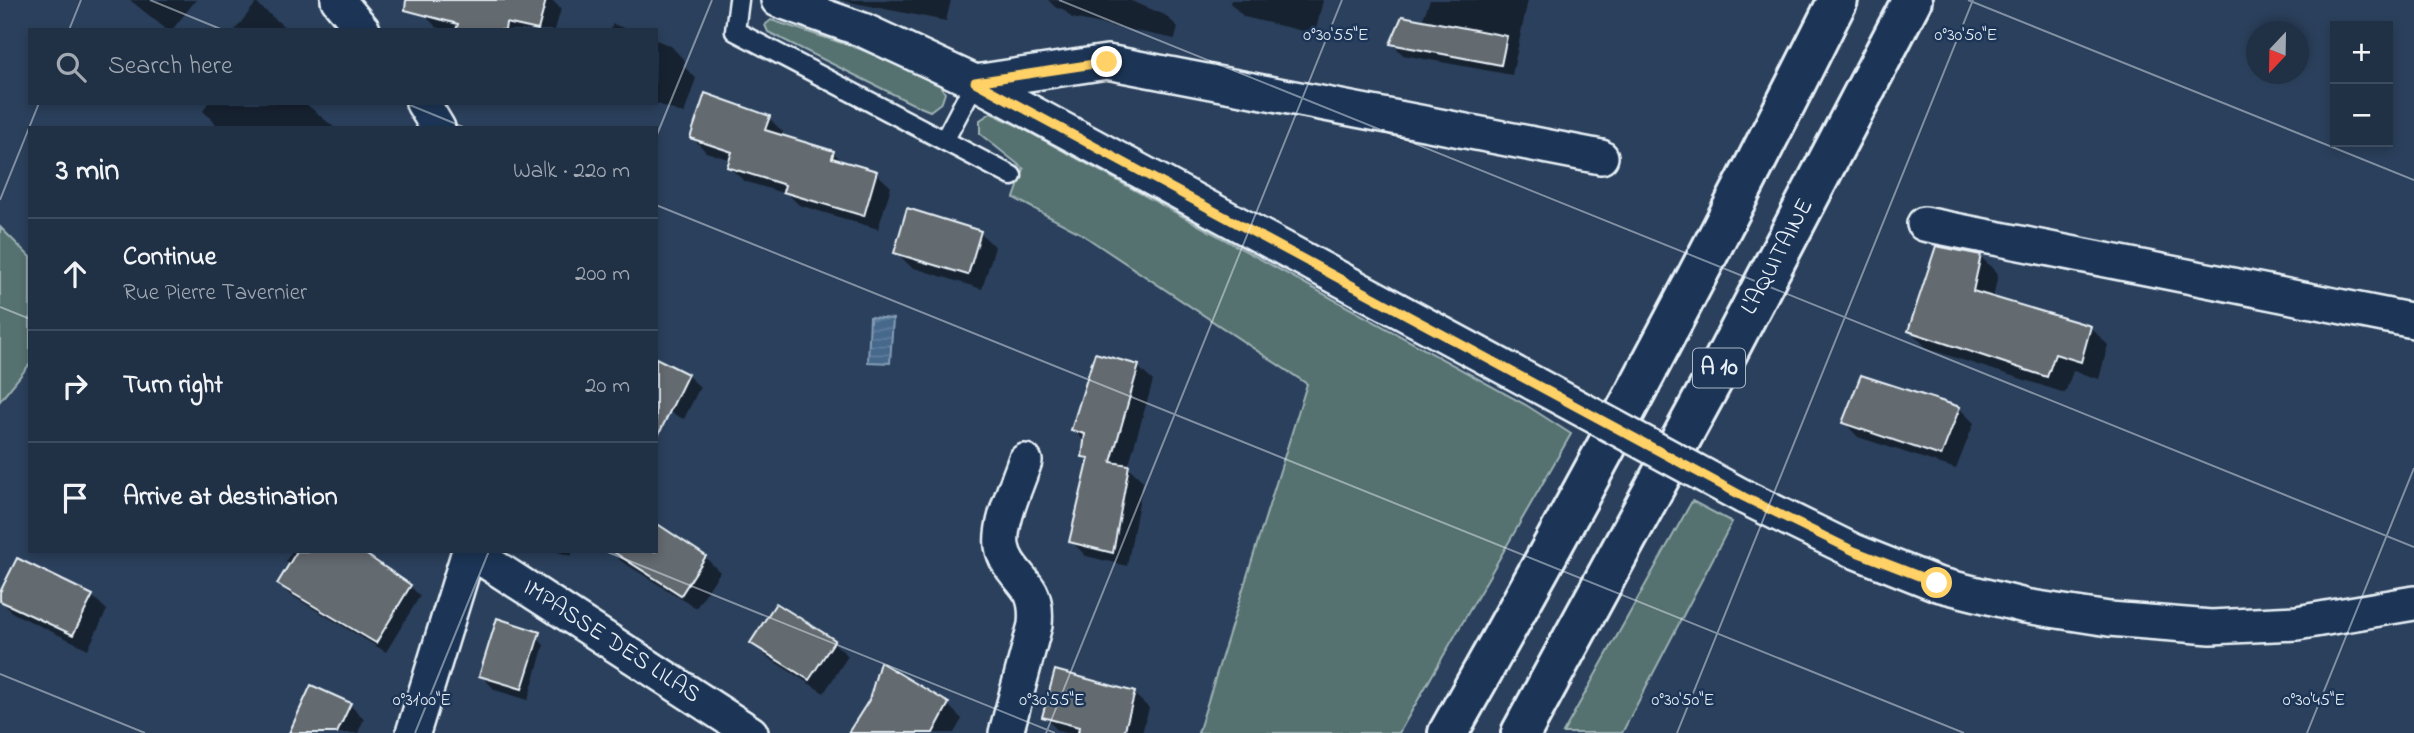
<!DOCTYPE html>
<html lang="en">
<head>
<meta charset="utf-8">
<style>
  body { margin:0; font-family:"Indie Flower",sans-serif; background:#28384c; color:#f1f3f6 }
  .controls { position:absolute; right:21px; top:21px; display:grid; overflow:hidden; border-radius:0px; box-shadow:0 4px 10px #0003 }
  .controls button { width:63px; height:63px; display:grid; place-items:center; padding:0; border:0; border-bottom:2px solid #3d4b5e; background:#203045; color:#f1f3f6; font:35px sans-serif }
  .compass { position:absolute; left:2246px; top:21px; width:63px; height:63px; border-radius:50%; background:#203045; box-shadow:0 4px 10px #0003; rotate:202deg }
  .stop { position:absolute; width:21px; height:21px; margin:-16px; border:5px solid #ffd166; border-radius:50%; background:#fff }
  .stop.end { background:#ffd166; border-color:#fff; box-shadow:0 2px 7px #0008 }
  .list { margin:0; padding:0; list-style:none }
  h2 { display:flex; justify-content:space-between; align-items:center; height:91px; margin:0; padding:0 28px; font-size:30px }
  h2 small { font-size:23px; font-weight:400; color:#a2a9b3 }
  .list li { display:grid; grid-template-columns:46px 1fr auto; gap:21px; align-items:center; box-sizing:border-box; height:112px; padding:0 28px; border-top:2px solid #3d4b5e }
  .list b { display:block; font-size:26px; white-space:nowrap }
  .list p { margin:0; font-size:23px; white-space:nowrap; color:#a2a9b3 }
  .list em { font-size:23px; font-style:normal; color:#a2a9b3 }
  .icon { flex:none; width:38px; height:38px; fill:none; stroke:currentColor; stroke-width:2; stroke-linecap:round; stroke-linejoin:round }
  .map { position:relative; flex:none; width:2414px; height:733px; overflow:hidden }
  .search { position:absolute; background:#203045; box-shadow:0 4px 10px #0003; left:28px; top:28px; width:630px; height:77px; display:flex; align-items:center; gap:18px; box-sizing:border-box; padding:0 24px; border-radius:0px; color:#a2a9b3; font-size:26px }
  .panel { position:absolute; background:#203045; box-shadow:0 4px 10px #0003; left:28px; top:126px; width:630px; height:427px; border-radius:0px }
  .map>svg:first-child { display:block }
</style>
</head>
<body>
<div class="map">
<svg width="2414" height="733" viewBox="0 0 2414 733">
  <defs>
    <pattern id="water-rules" width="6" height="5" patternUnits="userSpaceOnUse" patternTransform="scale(1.75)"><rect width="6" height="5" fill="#45678b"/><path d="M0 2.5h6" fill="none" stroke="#607d9c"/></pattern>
  </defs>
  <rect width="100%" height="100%" fill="#2b405c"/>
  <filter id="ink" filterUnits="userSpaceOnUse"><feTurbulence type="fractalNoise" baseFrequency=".0143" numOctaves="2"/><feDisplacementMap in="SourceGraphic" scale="14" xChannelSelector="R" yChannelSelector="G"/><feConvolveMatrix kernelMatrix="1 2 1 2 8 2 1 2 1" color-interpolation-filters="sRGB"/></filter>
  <g filter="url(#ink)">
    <g fill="#54716f" stroke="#9eb1b4" stroke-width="2">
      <polygon points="771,20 860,49 938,83 945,93 942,102 930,111 913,104 768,32 765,25"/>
      <polygon points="991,113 1018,126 1526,405 1571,434 1399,733 1198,733 1307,384 1080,233 1014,198 1024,169 980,134 980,120"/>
      <polygon points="0,227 30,257 30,364 0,401"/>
      <polygon points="1692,501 1732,522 1622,733 1563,733"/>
    </g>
    <polygon fill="url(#water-rules)" stroke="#869eb7" stroke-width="2" points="870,317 893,319 890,363 868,362"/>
    <g fill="#0007">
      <polygon points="130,0 196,0 172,30 167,30"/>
      <polygon points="420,0 552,0 561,9 555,30 445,30 436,27 423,13"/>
      <polygon points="839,0 951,0 946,21"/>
      <polygon points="1048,0 1129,0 1165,15 1178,27 1175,39 1072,18 1063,9 1056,8"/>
      <polygon points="1231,0 1323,0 1315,34 1244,17 1230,3"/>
      <polygon points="1430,0 1528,0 1512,75 1403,55 1392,43 1422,21"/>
      <polygon points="256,3 287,29 288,30 235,30"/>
      <polygon points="613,24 629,30 610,30"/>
      <polygon points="656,40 671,46 685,61 683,66 696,78 684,114 655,103"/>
      <polygon points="208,103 305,103 335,128 258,128 253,123 249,128 220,128 203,111"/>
      <polygon points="769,118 783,132 781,137 833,152 844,163 876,173 891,187 878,229 799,205 789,195 744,181 729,167 731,160 706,152 692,137"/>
      <polygon points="980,233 995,247 982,289 911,267 896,252"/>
      <polygon points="1980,256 1998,274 1993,299 2090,327 2108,345 2099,379 2073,371 2065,393 1928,349 1910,331"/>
      <polygon points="1138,367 1153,381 1128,467 1143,481 1127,566 1086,556 1071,541 1090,461 1084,456 1086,442 1073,430"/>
      <polygon points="687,375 700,387 684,419 656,406"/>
      <polygon points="1959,408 1974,423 1956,469 1858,437 1844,422"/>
      <polygon points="656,525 705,557 720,572 696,608 621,561 612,551 656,551"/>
      <polygon points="292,551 362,551 360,553 410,586 420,596 386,652 289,594 279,584 291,565 286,561"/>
      <polygon points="555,551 573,551 571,556"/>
      <polygon points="0,596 92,596 107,610 88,649 13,613 0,600"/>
      <polygon points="530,631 544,645 528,700 495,690 481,675"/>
      <polygon points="753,642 833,642 848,656 824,693 767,657"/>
      <polygon points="881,664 948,705 962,719 954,733 850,733 871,700"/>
      <polygon points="1134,694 1149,708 1142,733 1067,733 1058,731 1044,716"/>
      <polygon points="350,705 364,719 358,733 291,733"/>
    </g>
    <g fill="#646a6f" stroke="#e8f1f8" stroke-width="2">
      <polygon points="406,0 546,0 538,30 506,23 505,30 456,30 458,24 405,10"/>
      <polygon points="1402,16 1507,36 1501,65 1390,44"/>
      <polygon points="705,93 770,116 765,130 834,151 832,158 877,171 864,216 783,192 785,185 727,167 732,152 690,138"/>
      <polygon points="907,208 981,231 968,275 894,253"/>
      <polygon points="1936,246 1981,255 1973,291 2091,326 2081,362 2055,354 2047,377 1908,331"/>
      <polygon points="1095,353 1139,365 1111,462 1129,465 1113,553 1069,542 1089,458 1082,457 1085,434 1071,430"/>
      <polygon points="656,358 688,374 656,440"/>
      <polygon points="1861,375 1960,407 1941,456 1842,423"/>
      <polygon points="656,523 706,556 681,595 612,551 656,551"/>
      <polygon points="297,551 361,551 411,585 376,643 277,584"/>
      <polygon points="17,558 93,595 73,635 0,601 0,592"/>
      <polygon points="776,603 835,640 809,680 750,643"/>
      <polygon points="497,618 540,632 522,689 479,676"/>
      <polygon points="880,662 949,703 933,733 848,733 869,700"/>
      <polygon points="1055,670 1135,692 1124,733 1078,733 1079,727 1042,717"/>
      <polygon points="311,685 351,703 337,733 289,733"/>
    </g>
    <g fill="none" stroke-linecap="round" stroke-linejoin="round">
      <g stroke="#e8f1f8" stroke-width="23">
        <g id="lane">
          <polyline points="739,0 735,31 1012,176"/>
          <polyline points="945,139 975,82"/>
        </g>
      </g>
      <g stroke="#e8f1f8" stroke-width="38">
        <g id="street">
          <polyline points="338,0 363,30"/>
          <polyline points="778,0 863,30 975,82 1535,384"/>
          <polyline points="975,82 1107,62 1601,157"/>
          <polyline points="423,103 438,128"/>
          <polyline points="1924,224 2414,321"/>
          <polyline points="1744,497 1854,551 1937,584 2025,606 2109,619 2211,627 2297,623 2414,603"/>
          <polyline points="470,551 751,733"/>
          <polyline points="413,733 469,551"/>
          <path d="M 1006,733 L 1035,625 C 1036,614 1036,603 1031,593 C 1022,577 1005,566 1002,546 C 999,522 1017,485 1025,461"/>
        </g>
      </g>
      <g stroke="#e8f1f8" stroke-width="44">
        <g id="highway">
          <path d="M 1448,733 C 1585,492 1714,248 1838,0"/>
          <polyline points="1521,733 1718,371 1912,0"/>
        </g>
      </g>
      <use href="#lane" stroke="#1d3557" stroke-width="18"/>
      <use href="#street" stroke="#1d3557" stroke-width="33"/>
      <use href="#highway" stroke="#1d3557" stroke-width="38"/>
      <g stroke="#e8f1f8" stroke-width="38" stroke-linecap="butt">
        <polyline id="street-bridge" points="1535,384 1744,497"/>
      </g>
      <use href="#street-bridge" stroke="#1d3557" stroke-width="33"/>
    </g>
  </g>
  <g fill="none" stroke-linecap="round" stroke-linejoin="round" filter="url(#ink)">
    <polyline stroke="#ffd166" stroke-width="9" points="1107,62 975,82 1744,497 1854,551 1937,583"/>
  </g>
  <path fill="none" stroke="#e8f1f8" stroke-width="2" stroke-opacity="0.45" d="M 150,0 L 223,30M 1059,0 L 2414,547M 1968,0 L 2414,180M 69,30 L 81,0M 405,103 L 466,128M 656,137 L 712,0M 0,200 L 39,103M 656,205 L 1964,733M 0,307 L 30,319M 605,551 L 1055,733M 0,674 L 145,733M 415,733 L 489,551M 1046,733 L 1342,0M 1677,733 L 1973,0M 2307,733 L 2414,468"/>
  <g text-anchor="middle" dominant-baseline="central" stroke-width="5" stroke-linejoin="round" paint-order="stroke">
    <rect fill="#1d3557" stroke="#abb9c8" stroke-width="2" x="1693" y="348.5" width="52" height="39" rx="5"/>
    <g font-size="23" font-weight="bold" fill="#e8f1f8">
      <text x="1719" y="368">A 10</text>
    </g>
    <g font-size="24" fill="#e8f1f8" stroke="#1d3557">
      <text transform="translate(1778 257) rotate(-62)">L'AQUITAINE</text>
      <text transform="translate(611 642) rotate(33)">IMPASSE DES LILAS</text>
    </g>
  </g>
  <g font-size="18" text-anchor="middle" fill="#e8f1f8" stroke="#1d3557" stroke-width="5" stroke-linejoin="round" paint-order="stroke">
    <text x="1336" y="40">0°30'55"E</text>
    <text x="1966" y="40">0°30'50"E</text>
    <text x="422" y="705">0°31'00"E</text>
    <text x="1052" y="705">0°30'55"E</text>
    <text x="1683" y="705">0°30'50"E</text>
    <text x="2314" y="705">0°30'45"E</text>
  </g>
</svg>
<div class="controls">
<button>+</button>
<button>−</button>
</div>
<svg class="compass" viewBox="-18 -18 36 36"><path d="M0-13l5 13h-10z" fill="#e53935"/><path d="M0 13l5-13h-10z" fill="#a2a9b3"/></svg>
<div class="stop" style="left:1937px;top:583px"></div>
<div class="stop end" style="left:1107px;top:62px"></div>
<div class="search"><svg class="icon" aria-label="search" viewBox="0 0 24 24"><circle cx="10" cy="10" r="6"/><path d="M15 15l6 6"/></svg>Search here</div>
<section class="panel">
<h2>3 min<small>Walk · 220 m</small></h2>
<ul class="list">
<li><svg class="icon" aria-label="ahead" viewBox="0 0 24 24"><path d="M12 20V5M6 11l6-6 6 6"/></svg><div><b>Continue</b><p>Rue Pierre Tavernier</p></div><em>200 m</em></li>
<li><svg class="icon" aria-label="right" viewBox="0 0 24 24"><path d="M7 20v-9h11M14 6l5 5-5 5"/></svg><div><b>Turn right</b></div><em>20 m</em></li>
<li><svg class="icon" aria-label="arrive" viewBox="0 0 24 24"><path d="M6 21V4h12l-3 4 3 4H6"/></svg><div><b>Arrive at destination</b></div></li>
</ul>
</section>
</div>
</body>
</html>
